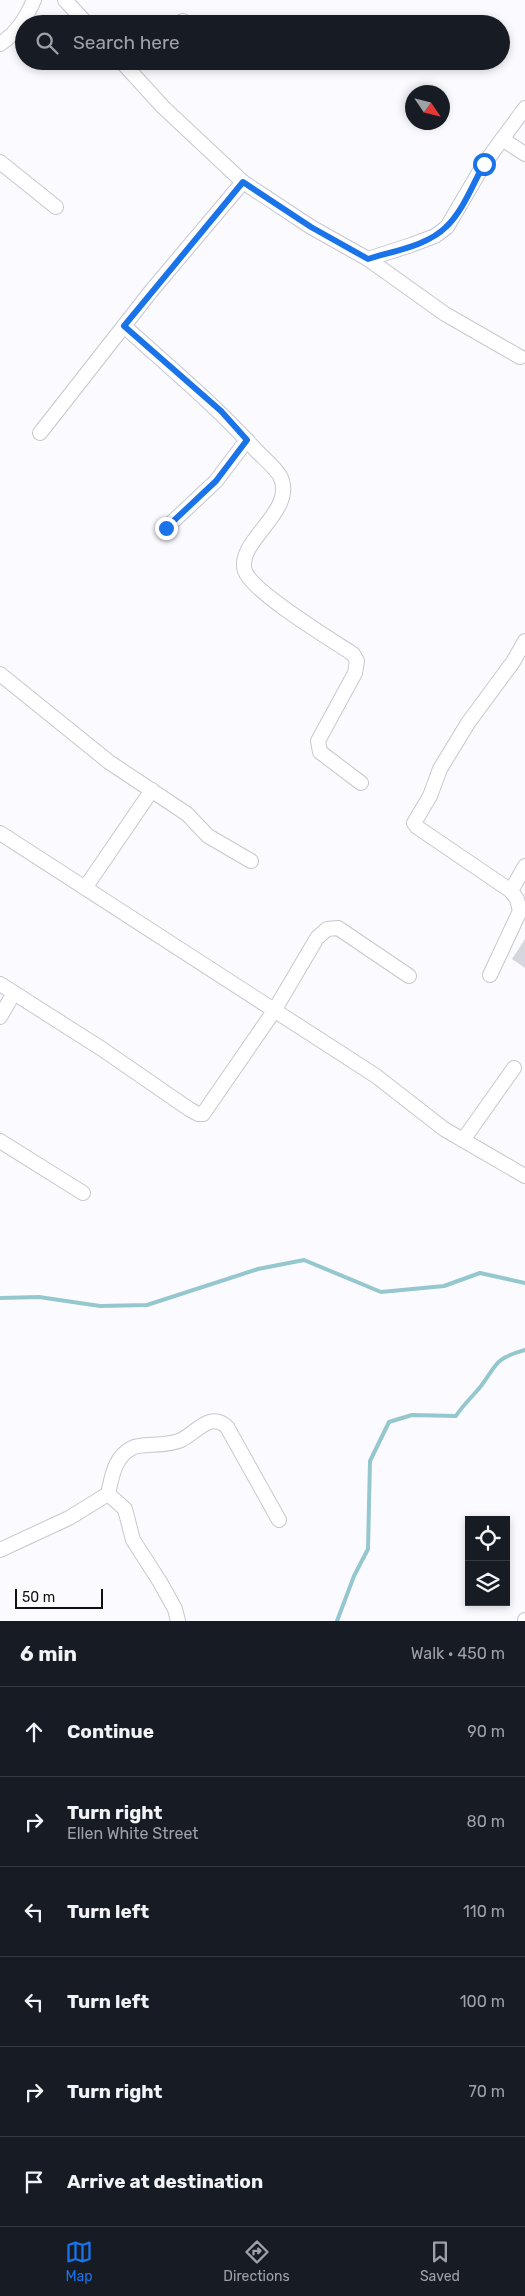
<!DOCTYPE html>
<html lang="en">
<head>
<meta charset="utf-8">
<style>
  body { margin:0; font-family:Rubik,sans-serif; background:#242831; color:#f1f3f6 }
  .controls { position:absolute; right:15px; bottom:15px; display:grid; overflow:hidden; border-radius:0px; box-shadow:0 2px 8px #0003 }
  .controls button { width:45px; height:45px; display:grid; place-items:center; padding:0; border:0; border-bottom:1px solid #363941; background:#171b24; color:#f1f3f6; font:25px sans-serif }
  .compass { position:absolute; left:405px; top:85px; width:45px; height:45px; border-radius:50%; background:#171b24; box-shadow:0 2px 8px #0003; rotate:125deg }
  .scale { position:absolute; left:15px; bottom:12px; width:88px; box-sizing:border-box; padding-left:5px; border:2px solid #101013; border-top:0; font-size:14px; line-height:18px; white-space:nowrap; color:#101013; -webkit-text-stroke:4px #fbfbff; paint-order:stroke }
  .stop { position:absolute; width:15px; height:15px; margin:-11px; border:4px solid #1a73e8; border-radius:50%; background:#fff }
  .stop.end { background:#1a73e8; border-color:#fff; box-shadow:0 1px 5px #0008 }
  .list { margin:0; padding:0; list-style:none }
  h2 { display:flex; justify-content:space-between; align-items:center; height:65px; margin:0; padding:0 20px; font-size:21px }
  h2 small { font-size:16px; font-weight:400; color:#9ea1a6 }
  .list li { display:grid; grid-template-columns:32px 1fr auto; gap:15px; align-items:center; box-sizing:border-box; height:90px; padding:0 20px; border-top:1px solid #363941 }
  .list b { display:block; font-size:19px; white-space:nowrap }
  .list p { margin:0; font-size:16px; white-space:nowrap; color:#9ea1a6 }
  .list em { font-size:16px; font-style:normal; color:#9ea1a6 }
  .icon { flex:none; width:28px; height:28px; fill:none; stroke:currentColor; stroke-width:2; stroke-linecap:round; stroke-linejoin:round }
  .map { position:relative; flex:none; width:525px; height:1621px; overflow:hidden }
  .search { position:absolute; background:#171b24; box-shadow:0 2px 8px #0003; left:15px; right:15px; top:15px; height:55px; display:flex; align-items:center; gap:12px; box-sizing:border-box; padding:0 18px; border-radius:28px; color:#9ea1a6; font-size:19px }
  .sheet { height:605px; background:#171b24 }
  nav { display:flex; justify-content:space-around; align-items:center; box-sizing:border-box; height:70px; border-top:1px solid #363941; background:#171b24; font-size:14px; color:#9ea1a6 }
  nav a { display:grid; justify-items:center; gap:2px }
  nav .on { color:#1a73e8 }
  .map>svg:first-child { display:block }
</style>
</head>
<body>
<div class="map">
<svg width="525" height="1621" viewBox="0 0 525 1621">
  <rect width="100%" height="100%" fill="#fbfbff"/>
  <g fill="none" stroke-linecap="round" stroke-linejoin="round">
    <g stroke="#95c7ce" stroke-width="4">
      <polyline points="0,1298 39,1297 100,1306 147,1305 258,1269 304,1260 381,1292 444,1286 480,1273 525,1283"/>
      <path d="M 337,1621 L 354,1576 L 368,1549 L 370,1461 L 389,1422 L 412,1415 L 456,1416 C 463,1405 473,1396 481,1386 C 498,1363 494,1359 525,1350"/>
    </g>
  </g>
  <polygon fill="#d5d6df" points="525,939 525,968 512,959"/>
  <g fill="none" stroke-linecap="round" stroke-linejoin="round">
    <g stroke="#c6c7d0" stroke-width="16">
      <g id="minor">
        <polyline points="65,0 87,24"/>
        <polyline points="177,24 183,21"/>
        <path d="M 0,44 C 17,33 26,18 34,0"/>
        <polyline points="121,61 163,107 243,182 311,227 368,259 445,314 520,357"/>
        <polyline points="502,139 525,154"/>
        <polyline points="0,162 56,207"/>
        <polyline points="368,259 411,245 435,236 447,227 484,164 525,108"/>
        <path d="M 124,326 C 168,366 214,404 254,448 C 262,457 274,466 280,476 C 298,511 235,541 245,571 C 252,592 332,640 353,654 L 357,661 L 355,673 L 318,741 L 320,752 L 361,783"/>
        <polyline points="40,433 152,290 243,182"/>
        <polyline points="166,528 216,481 247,440"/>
        <polyline points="0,674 109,762 187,814 208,836 251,861"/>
        <polyline points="0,833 376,1076 444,1129 525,1176"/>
        <polyline points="85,888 152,790"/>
        <polyline points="511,891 417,827 414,823 430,796 440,769 468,723 513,662 525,641"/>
        <polyline points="490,975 520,911 517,899 511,891 525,866"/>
        <polyline points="0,984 102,1049 189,1109 198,1114 203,1114 274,1011 317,938 327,929 338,928 409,976"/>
        <polyline points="0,1017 14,993"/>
        <polyline points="463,1140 514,1068"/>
        <polyline points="0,1141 83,1193"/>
        <path d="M 108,1494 C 112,1477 114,1457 132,1448 C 140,1443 167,1447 181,1440 C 196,1433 210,1411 227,1427 L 279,1520"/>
        <polyline points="0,1550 69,1518 108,1494 125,1509 133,1540 160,1582 175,1609 178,1621"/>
        <polyline points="525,1621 525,1620"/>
      </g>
    </g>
    <use href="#minor" stroke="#fff" stroke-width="14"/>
  </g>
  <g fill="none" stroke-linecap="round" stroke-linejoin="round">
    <path stroke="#1a73e8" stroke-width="6" d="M 166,528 L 216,481 L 247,440 L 221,411 L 124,326 L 243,182 L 311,227 L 368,259 C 393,251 427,246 446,227 C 463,211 473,184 484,164"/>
  </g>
</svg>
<div class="controls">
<button><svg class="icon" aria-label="locate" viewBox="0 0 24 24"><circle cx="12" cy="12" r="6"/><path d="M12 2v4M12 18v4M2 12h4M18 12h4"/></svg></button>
<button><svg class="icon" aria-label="layers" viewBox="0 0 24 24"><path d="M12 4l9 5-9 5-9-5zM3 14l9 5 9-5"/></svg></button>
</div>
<svg class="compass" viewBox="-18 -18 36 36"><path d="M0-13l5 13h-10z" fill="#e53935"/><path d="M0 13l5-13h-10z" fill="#9ea1a6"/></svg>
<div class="scale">50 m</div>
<div class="stop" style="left:484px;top:164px"></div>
<div class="stop end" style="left:166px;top:528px"></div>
<div class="search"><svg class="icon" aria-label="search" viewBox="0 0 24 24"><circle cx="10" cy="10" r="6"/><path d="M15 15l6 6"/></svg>Search here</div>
</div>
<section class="sheet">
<h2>6 min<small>Walk · 450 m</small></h2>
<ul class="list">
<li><svg class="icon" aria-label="ahead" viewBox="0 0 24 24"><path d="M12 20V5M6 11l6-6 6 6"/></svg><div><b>Continue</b></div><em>90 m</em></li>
<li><svg class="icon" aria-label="right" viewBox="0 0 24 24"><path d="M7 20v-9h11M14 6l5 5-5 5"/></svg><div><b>Turn right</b><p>Ellen White Street</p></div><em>80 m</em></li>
<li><svg class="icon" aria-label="left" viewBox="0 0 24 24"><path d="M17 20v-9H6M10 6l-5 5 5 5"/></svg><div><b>Turn left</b></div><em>110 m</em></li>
<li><svg class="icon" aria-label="left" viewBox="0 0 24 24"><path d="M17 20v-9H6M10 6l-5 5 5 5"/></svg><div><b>Turn left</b></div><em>100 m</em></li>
<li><svg class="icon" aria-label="right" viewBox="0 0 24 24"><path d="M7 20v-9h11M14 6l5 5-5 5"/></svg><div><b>Turn right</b></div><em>70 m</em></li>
<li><svg class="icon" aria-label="arrive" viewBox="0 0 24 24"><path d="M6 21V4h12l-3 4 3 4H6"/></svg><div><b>Arrive at destination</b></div></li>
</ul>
</section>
<nav>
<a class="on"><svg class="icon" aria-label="map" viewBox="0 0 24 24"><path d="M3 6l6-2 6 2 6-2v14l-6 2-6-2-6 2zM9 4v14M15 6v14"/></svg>Map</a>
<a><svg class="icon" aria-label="directions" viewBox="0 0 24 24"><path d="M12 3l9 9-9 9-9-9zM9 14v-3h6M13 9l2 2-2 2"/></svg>Directions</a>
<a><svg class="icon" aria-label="saved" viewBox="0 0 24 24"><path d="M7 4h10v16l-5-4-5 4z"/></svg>Saved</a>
</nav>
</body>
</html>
